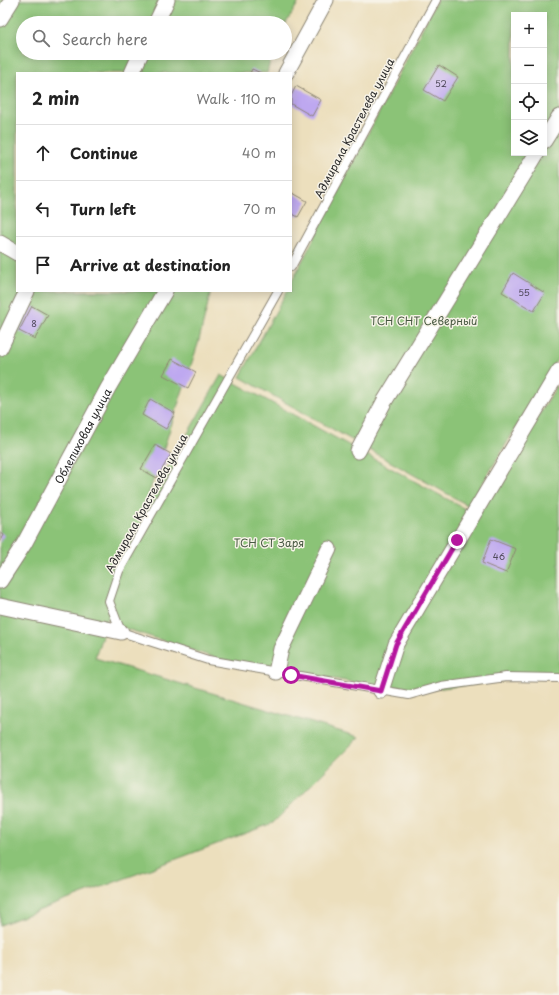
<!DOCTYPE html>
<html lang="en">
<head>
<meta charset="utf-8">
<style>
  body { margin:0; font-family:"Playpen Sans",sans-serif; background:#f2f2f2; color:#222 }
  .controls { position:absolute; right:12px; top:12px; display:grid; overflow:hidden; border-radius:0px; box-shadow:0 2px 10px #0003 }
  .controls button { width:36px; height:36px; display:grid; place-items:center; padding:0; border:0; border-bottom:1px solid #e0e0e0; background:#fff; color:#222; font:20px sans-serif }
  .stop { position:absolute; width:12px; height:12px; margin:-9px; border:3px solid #b5179e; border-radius:50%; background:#fff }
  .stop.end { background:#b5179e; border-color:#fff; box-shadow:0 1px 4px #0008 }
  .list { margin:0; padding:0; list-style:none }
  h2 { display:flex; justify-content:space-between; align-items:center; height:52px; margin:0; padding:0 16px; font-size:17px }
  h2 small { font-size:13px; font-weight:400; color:#767676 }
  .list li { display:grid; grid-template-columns:26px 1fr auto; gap:12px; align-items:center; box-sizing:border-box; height:56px; padding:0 16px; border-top:1px solid #e0e0e0 }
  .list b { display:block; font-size:15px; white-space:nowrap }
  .list em { font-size:13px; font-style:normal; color:#767676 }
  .icon { flex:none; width:22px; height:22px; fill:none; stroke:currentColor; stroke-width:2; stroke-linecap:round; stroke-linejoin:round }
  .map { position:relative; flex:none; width:559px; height:995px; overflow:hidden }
  .search { position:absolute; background:#fff; box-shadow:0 2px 10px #0003; left:16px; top:16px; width:276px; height:44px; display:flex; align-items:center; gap:10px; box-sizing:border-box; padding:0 14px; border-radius:22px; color:#767676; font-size:15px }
  .panel { position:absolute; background:#fff; box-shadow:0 2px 10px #0003; left:16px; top:72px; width:276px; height:220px; border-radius:0px }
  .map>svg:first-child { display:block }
</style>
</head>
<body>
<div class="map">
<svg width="559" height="995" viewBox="0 0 559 995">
  <rect width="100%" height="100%" fill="#f7f3e8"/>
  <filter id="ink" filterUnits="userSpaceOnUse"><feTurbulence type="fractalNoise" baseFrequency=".025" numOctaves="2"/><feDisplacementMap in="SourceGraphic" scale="8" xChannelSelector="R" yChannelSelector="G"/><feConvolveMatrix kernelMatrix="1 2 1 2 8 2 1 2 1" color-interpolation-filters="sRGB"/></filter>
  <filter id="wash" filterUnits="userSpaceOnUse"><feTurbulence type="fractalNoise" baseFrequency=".012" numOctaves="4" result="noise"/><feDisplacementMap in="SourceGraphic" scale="16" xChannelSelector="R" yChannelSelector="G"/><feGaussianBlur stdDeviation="0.9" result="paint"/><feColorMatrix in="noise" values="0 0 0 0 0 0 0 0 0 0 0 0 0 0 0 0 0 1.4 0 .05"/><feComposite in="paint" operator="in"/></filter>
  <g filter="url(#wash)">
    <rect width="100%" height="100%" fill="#ecdfbd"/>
    <g fill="#8bc377" stroke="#5b7751" fill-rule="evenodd">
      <polygon points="0,0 300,0 285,25 285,23 23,23 23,53 272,53 267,73 17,73 17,291 211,291 198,344 142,514 221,375 478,516 559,382 559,674 409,692 219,659 124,628 111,623 108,616 95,658 359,737 273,823 0,925"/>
      <path d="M 437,0 L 559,0 L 559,356 L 469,506 L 240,377 L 287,291 L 291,291 L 291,283 ZM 514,15 L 544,15 L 544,153 L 514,153 Z"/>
    </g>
    <g id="blocks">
      <g fill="#bea8f0">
        <polygon points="439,65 458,77 443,101 424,90"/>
        <polygon points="252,69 261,73 250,73"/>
        <polygon points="296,86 321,100 312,116 291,104 291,96"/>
        <polygon points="291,192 307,201 298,217 291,213"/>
        <polygon points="513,273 545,293 534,311 502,292"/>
        <polygon points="32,306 48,315 35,339 19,331"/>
        <polygon points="172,359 196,372 188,388 163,375"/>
        <polygon points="150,399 175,413 166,429 142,415"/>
        <polygon points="155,445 171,454 157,478 141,469"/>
        <polygon points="0,532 4,535 0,543"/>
        <polygon points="491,539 516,549 506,573 482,563"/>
      </g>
    </g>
  </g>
  <g filter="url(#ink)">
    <use href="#blocks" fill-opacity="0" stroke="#8c8574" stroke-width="1"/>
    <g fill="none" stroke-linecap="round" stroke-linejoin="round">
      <g stroke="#8c8574" stroke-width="10">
        <g id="service">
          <polyline points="291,267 436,0"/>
          <polyline points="278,291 119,571 109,601 121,632 208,660 409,695 441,686 506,677 559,678"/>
        </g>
      </g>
      <g stroke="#8c8574" stroke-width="17">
        <g id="minor">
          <polyline points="0,19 12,0"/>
          <polyline points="156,23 167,0"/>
          <polyline points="132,73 141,53"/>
          <polyline points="286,73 326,0"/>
          <polyline points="544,141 559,117"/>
          <polyline points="0,243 17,253"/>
          <polyline points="0,348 27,291"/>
          <polyline points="358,451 384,402 537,153"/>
          <path id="s1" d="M 0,581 L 24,544 L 108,388 L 165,291"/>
          <polyline points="0,606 121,632"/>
          <polyline points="276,672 281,649 329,549"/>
          <polyline points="381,691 396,644 559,371"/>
        </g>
      </g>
      <use href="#service" stroke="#fff" stroke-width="8"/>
      <use href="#minor" stroke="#fff" stroke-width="15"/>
    </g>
  </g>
  <g fill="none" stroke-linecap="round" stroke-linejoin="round" filter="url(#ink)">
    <polyline stroke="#b5179e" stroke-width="5" points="291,675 381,691 396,644 457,540"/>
  </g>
  <g text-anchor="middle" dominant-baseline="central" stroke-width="3" stroke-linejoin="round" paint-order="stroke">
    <g font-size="9" fill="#504a5c">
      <text x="441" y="83">52</text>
      <text x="524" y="292">55</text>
      <text x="34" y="323">8</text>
      <text x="499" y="556">46</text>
    </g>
    <g font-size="11" fill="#2b2b2b" stroke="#f7f3e8">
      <text transform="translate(354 128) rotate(-62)">Адмирала Крастелева улица</text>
      <text stroke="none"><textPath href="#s1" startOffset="167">Облепиховая улица</textPath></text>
      <text transform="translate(146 503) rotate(-61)">Адмирала Крастелева улица</text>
    </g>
    <g font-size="11" fill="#485942" stroke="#f7f3e8">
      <text x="424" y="320">ТСН СНТ Северный</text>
      <text x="269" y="542">ТСН СТ Заря</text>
    </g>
  </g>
</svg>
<div class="controls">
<button>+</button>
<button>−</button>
<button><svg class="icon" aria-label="locate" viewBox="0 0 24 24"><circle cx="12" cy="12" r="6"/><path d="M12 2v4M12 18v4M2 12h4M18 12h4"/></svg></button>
<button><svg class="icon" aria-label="layers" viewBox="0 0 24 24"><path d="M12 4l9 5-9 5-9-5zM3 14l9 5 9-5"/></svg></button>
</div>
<div class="stop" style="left:291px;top:675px"></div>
<div class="stop end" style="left:457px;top:540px"></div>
<div class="search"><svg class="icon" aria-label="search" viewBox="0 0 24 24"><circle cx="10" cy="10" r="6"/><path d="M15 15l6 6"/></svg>Search here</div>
<section class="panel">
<h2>2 min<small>Walk · 110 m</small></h2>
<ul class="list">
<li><svg class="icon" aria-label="ahead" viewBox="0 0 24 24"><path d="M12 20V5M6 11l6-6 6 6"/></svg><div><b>Continue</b></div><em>40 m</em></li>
<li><svg class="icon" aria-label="left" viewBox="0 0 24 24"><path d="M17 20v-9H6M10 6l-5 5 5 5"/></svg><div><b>Turn left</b></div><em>70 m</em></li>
<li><svg class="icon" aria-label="arrive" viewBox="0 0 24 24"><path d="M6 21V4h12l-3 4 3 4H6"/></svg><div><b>Arrive at destination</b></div></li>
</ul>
</section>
</div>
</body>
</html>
